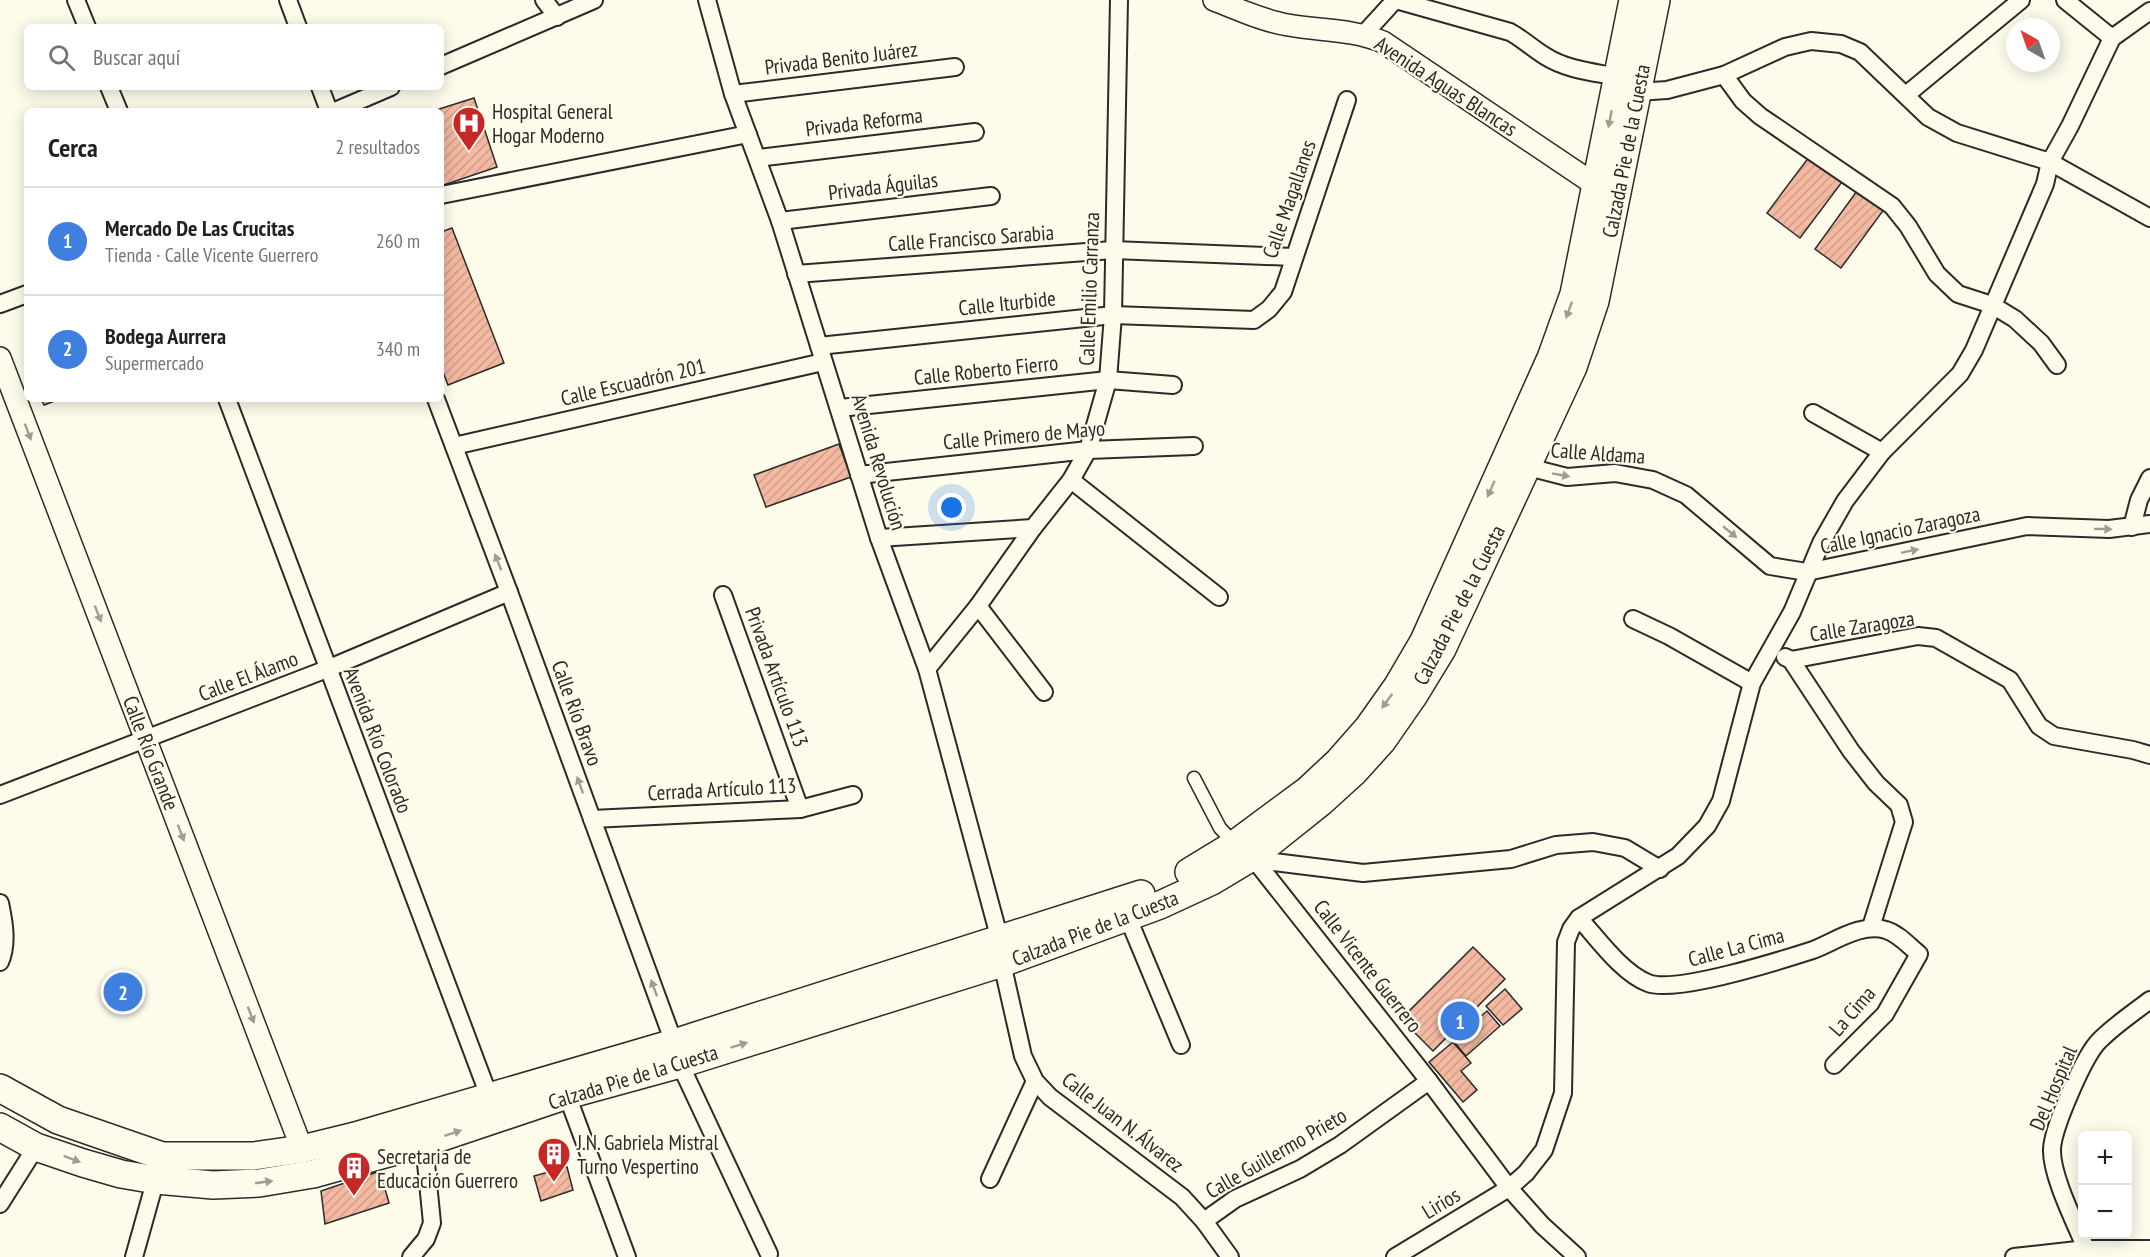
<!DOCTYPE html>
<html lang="es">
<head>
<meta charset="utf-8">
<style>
  body { margin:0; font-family:"PT Sans Narrow",sans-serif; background:#f6f6f6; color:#202124 }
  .controls { position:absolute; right:18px; bottom:18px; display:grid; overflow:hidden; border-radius:9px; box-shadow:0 3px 15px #0003 }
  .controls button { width:54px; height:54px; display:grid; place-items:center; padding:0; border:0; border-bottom:2px solid #e0e0e0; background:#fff; color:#202124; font:30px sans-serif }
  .compass { position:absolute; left:2006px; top:18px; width:54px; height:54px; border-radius:50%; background:#fff; box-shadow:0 3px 15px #0003; rotate:320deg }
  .you { position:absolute; left:952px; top:508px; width:21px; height:21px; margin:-15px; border:4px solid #fff; border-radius:50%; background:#1a73e8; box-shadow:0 0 0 9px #1a73e833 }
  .badge { display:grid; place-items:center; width:39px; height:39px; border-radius:50%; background:#c62828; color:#fff; font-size:20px; font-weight:700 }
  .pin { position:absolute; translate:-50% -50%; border:3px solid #fff; box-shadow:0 2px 6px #0006 }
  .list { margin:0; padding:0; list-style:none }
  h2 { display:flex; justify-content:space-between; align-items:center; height:78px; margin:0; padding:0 24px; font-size:26px }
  h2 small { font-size:20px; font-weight:400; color:#757577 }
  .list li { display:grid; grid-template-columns:39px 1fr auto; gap:18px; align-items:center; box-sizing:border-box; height:108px; padding:0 24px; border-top:2px solid #e0e0e0 }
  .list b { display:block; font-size:22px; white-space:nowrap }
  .list p { margin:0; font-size:20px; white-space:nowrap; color:#757577 }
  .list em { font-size:20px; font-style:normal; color:#757577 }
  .icon { flex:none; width:33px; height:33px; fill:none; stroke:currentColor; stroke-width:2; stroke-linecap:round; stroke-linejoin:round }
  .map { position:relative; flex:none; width:2150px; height:1257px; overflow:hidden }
  .search { position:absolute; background:#fff; box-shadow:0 3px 15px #0003; left:24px; top:24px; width:420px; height:66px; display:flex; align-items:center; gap:15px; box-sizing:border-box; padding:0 21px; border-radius:9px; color:#757577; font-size:22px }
  .panel { position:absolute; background:#fff; box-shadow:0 3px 15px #0003; left:24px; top:108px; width:420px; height:294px; border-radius:9px }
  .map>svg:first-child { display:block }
</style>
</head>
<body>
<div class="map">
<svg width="2150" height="1257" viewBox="0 0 2150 1257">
  <defs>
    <pattern id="building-hatch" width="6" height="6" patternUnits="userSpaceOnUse" patternTransform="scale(1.5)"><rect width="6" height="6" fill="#f2b8a0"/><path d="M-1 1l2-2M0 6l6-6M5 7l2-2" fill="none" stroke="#d09e8a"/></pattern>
  </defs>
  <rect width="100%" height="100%" fill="#fdfbea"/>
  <g fill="url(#building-hatch)" stroke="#2b2b2b" stroke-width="1.5">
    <polygon points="474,98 497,167 441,186 441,111 433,111"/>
    <polygon points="1812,153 1845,178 1800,238 1767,213"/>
    <polygon points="1859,188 1885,208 1841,268 1815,249"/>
    <polygon points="452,228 504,363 448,385 441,367 441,232"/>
    <polygon points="41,399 60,399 44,405"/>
    <polygon points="839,444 851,477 766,507 754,475"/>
    <polygon points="1473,947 1505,979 1433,1051 1401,1019"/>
    <polygon points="1505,989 1522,1009 1503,1025 1486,1006"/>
    <polygon points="1487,1011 1500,1026 1466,1056 1453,1041"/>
    <polygon points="1453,1042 1471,1063 1461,1071 1477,1090 1463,1102 1429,1062"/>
    <polygon points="567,1167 573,1190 541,1201 534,1176"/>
    <polygon points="380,1171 389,1203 325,1224 321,1191"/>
  </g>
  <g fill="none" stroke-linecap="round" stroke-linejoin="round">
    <g stroke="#2b2b2b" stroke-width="15">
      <polyline id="pedestrian" points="1194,778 1220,828 1235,844"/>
    </g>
    <g stroke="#2b2b2b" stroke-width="20">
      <g id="minor">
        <polyline points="76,0 87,27"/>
        <polyline points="288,0 298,27"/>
        <polyline points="544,0 557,17"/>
        <polyline points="707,0 733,94 780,221 879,538 927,669 1000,940 1002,963 1023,1056 1035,1081 1050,1097 1182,1197 1204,1221 1230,1257"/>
        <path d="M 1396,0 L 1510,32 C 1523,39 1533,49 1545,56 C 1567,70 1593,72 1618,77"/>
        <polyline points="2065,0 2112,38"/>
        <polyline points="1364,34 1395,0"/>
        <polyline points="441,66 594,0"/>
        <polyline points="1724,75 1743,101 1760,116 1892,206 1908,226 1937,274 1958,294 1992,305 2015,319 2041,343 2057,365"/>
        <polyline points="109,87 119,111"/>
        <polyline points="320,87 329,111"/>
        <polyline points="1637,92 1667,90 1724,75 1785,47 1811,41 1841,44 1860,52 1928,117 1957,133 2050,162 2150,218"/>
        <polyline points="733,94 955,67"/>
        <polyline points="1906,95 2021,0"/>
        <polyline points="335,111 391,87"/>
        <polyline points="758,158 975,132"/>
        <polyline points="441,195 748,134"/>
        <polyline points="780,221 991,196"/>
        <polyline points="796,274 1113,250 1293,257"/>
        <polyline points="0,304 27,294"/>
        <polyline points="819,346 1113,315 1254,320 1269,309 1283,292 1347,100"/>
        <polyline points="227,399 489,1096"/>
        <polyline points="436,399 509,592 674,1043"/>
        <polyline points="840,408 1108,380 1173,385"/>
        <polyline points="1813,413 1882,452"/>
        <polyline points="454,446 823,362"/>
        <polyline points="1520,465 1567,477 1615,473 1653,480 1686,495 1770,566 1807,572 2027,526 2109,529 2150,524"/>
        <polyline points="859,475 1088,450 1194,446"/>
        <polyline points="1071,480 1219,597"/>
        <polyline points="2132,527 2139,500 2150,478"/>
        <polyline points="879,538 1033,528"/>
        <polyline points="723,595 800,809"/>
        <polyline points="978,606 1044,692"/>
        <polyline points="1633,619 1669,636 1752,683"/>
        <polyline points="1785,657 1791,660 1851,751 1876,783 1899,805 1904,822 1871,927"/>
        <polyline points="1791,660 1918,636 1936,638 2010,680 2039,726 2054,736 2133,750 2150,755"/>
        <polyline points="927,669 978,606 1033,528 1071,480 1088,450 1108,380 1113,315 1119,0"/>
        <polyline points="0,795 327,669 509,592"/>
        <polyline points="592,819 800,809 853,795"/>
        <polyline points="1245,852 1257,863 1429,1081 1509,1188 1542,1225 1577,1257"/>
        <polyline points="1257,863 1274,862 1363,873 1511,859 1556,845 1593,842 1625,848 1660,869"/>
        <path d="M 0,903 C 4,922 8,944 0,962"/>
        <polyline points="1128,918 1181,1045"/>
        <path d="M 1579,918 C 1598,939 1622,973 1648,983 C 1675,994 1782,960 1813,950 C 1834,942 1862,922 1886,930 C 1899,934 1909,946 1919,954 L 1885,1014 L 1834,1065"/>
        <polyline points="680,1064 769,1254"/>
        <polyline points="567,1095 627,1257"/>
        <polyline points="990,1179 1035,1081"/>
        <polyline points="0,1204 36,1147"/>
        <polyline points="1204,1221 1235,1199 1300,1169 1340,1145 1429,1081"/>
        <path d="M 2086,1249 C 2076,1224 2051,1176 2052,1149 C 2053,1128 2084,1055 2100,1040 C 2115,1025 2133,1013 2150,1000"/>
        <polyline points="134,1257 158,1171"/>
        <polyline points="411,1257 426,1239 432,1223 424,1143"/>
        <polyline points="1395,1257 1509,1188 1526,1173 1544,1150 1563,1093 1566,942 1571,929 1579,918 1678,856 1707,826 1721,801 1752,683 1792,612 1821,543 1845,501 1882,452 1960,374 1974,350 2045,184 2050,162 2070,126 2112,38 2150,11"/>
        <polyline points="2014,1257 2086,1249 2150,1249"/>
      </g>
    </g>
    <g stroke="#2b2b2b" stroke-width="24">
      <g id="tertiary">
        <path d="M 1214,0 C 1238,9 1263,21 1288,25 C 1321,31 1352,29 1383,42 L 1597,186"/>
        <polyline points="0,358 302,1149"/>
      </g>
    </g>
    <g stroke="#2b2b2b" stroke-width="30">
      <g id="primary">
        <polyline points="1189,872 1235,844 1308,790 1339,761 1368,728 1397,687 1424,641 1551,358 1574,294 1633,0"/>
        <polyline points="0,1088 58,1120 162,1156 254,1156 302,1149 359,1135 674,1043 1141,894"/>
        <polyline points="0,1127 36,1147 83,1163 121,1174 156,1180 213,1185 259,1183 313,1174 424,1143 567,1095 680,1064 1002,963 1160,905 1212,881 1252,857 1321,802 1354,772 1382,741 1414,695 1442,649 1463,604 1573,367 1595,301 1656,0"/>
      </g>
    </g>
    <use href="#pedestrian" stroke="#fdfbea" stroke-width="12"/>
    <use href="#minor" stroke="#fdfbea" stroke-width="16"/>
    <use href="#tertiary" stroke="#fdfbea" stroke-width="21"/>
    <use href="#primary" stroke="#fdfbea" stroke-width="27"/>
  </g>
  <defs><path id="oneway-solid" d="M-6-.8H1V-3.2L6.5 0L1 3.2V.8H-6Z" transform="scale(1.5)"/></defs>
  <g fill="#9e9d94">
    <use href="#oneway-solid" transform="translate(1610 119) rotate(101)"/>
    <use href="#oneway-solid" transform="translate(1569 310) rotate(110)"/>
    <use href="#oneway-solid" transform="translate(28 432) rotate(69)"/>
    <use href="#oneway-solid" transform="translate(1561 475) rotate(10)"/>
    <use href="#oneway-solid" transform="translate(1491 489) rotate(114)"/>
    <use href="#oneway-solid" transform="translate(2103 529) rotate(1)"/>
    <use href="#oneway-solid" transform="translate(1730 532) rotate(40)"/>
    <use href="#oneway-solid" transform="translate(1910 551) rotate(-12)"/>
    <use href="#oneway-solid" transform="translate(498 562) rotate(-111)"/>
    <use href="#oneway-solid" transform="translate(98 614) rotate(69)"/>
    <use href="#oneway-solid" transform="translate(1387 701) rotate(126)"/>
    <use href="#oneway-solid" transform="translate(580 785) rotate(-110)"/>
    <use href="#oneway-solid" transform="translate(181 833) rotate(69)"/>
    <use href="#oneway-solid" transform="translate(654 988) rotate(-110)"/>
    <use href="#oneway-solid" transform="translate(251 1015) rotate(69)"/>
    <use href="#oneway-solid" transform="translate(739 1045) rotate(-17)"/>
    <use href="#oneway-solid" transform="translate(453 1133) rotate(-18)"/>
    <use href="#oneway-solid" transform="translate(72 1159) rotate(21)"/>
    <use href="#oneway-solid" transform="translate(264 1182) rotate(-8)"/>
  </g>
  <defs>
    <g id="hospital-pin" transform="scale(1.725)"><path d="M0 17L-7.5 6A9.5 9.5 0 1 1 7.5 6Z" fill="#c62828" stroke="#fdfbea"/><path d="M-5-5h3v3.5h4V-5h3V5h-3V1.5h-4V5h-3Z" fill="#fff"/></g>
    <g id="building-pin" transform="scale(1.725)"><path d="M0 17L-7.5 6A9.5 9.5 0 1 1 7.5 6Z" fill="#c62828" stroke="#fdfbea"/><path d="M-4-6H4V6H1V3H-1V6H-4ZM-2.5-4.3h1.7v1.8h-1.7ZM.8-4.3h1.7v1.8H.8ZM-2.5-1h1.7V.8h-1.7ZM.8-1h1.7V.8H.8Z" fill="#fff"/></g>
  </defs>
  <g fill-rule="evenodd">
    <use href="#hospital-pin" x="469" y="123"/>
    <use href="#building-pin" x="554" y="1154"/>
    <use href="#building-pin" x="354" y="1168"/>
  </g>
  <g text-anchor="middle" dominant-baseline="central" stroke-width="4.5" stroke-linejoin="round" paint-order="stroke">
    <g font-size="21" fill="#2b2b2b" stroke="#fdfbea">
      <text transform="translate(841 58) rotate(-7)">Privada Benito Juárez</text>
      <text transform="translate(1446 86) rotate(33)">Avenida Aguas Blancas</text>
      <text transform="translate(864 122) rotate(-7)">Privada Reforma</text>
      <text transform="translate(1626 151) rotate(-79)">Calzada Pie de la Cuesta</text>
      <text transform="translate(883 186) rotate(-7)">Privada Águilas</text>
      <text transform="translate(1289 199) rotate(-71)">Calle Magallanes</text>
      <text transform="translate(971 238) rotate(-4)">Calle Francisco Sarabia</text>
      <text transform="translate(1089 289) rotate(-88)">Calle Emilio Carranza</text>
      <text transform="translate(1007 303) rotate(-6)">Calle Iturbide</text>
      <text transform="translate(986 370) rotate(-6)">Calle Roberto Fierro</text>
      <text transform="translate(633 382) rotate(-13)">Calle Escuadrón 201</text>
      <text transform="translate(1024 435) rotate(-5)">Calle Primero de Mayo</text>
      <text transform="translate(1598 453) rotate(4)">Calle Aldama</text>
      <text transform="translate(879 462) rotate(73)">Avenida Revolución</text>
      <text transform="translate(1900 530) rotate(-12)">Calle Ignacio Zaragoza</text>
      <text transform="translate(1459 605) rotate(-63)">Calzada Pie de la Cuesta</text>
      <text transform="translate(1862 626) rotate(-9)">Calle Zaragoza</text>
      <text transform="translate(248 676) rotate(-21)">Calle El Álamo</text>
      <text transform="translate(777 677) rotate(70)">Privada Artículo 113</text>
      <text transform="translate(577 713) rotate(70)">Calle Río Bravo</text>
      <text transform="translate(378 740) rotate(69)">Avenida Río Colorado</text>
      <text transform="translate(151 753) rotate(69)">Calle Río Grande</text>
      <text transform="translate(722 789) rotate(-3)">Cerrada Artículo 113</text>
      <text transform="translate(1095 928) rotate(-21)">Calzada Pie de la Cuesta</text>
      <text transform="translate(1736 947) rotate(-15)">Calle La Cima</text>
      <text transform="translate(1368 966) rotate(52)">Calle Vicente Guerrero</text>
      <text transform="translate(1852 1011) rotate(-49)">La Cima</text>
      <text transform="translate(633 1077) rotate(-17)">Calzada Pie de la Cuesta</text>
      <text transform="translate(2053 1088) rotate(-67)">Del Hospital</text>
      <text transform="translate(1123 1122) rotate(38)">Calle Juan N. Álvarez</text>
      <text transform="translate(1276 1153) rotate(-30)">Calle Guillermo Prieto</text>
      <text transform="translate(1441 1203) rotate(-31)">Lirios</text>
    </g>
    <g font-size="21" fill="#2b2b2b" stroke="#fdfbea" text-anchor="start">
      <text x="492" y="111">Hospital General<tspan x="492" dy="24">Hogar Moderno</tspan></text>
      <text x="577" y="1142">J.N. Gabriela Mistral<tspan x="577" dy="24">Turno Vespertino</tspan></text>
      <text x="377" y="1156">Secretaria de<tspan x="377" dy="24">Educación Guerrero</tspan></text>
    </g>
  </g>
</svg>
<div class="controls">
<button>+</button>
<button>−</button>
</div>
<svg class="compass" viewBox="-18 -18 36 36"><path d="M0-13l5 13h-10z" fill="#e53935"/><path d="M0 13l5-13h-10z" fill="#757577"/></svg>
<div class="you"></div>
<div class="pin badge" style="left:1460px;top:1021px;background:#3f7fe0">1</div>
<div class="pin badge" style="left:123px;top:992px;background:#3f7fe0">2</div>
<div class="search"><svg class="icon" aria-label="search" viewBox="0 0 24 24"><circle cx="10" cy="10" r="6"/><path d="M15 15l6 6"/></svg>Buscar aquí</div>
<section class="panel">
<h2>Cerca<small>2 resultados</small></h2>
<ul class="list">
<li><span class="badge" style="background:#3f7fe0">1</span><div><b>Mercado De Las Crucitas</b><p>Tienda · Calle Vicente Guerrero</p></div><em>260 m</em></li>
<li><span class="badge" style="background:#3f7fe0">2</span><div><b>Bodega Aurrera</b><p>Supermercado</p></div><em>340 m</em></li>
</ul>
</section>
</div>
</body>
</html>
